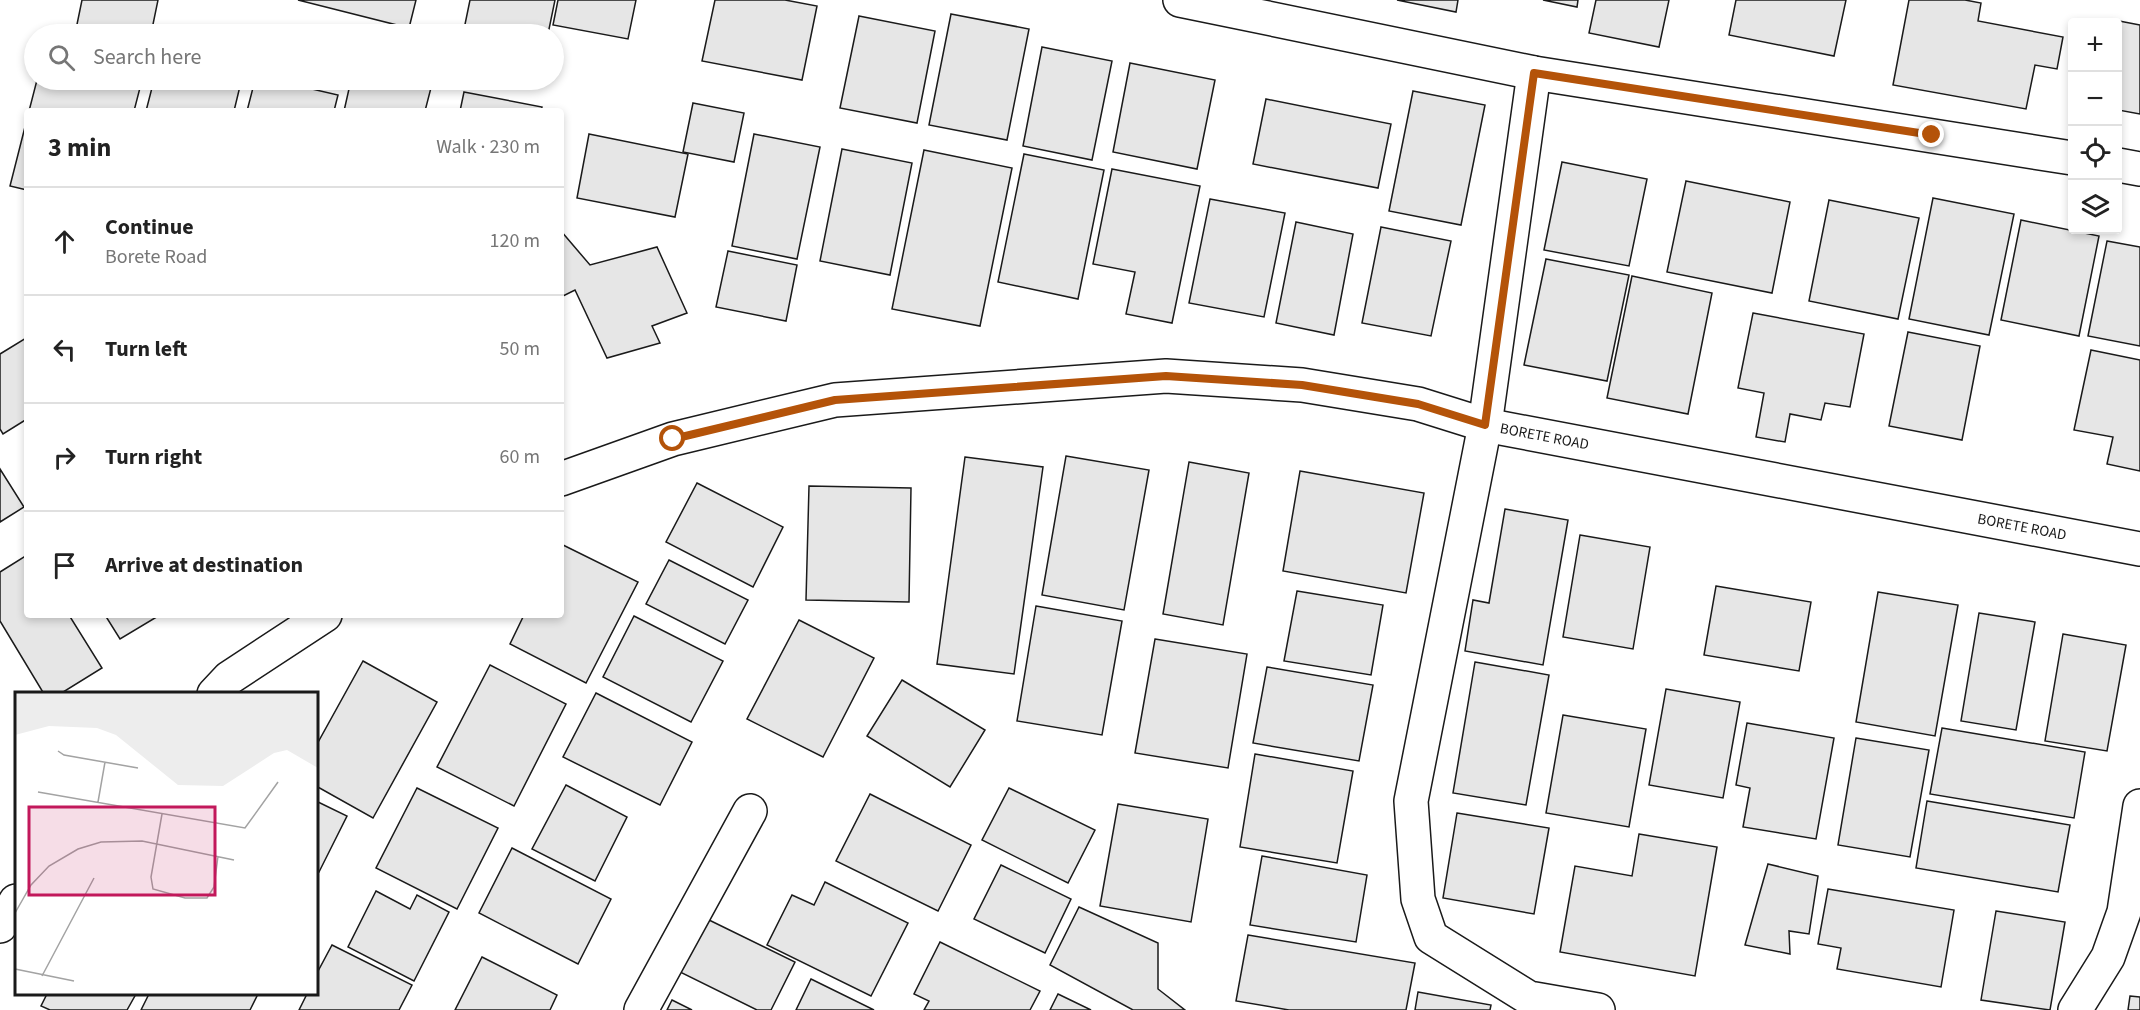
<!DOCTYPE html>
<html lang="en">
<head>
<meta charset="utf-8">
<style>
  body { margin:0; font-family:"Source Sans 3",sans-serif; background:#f6f6f6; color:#222 }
  .controls { position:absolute; right:18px; top:18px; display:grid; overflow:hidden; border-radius:6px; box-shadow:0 3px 9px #0003 }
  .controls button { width:54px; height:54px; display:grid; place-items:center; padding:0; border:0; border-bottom:2px solid #e0e0e0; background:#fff; color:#222; font:30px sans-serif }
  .stop { position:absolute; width:18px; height:18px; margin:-14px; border:4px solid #b45309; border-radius:50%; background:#fff }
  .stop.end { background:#b45309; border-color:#fff; box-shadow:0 2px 6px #0008 }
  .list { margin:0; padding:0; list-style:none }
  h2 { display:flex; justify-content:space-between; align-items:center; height:78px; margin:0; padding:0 24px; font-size:26px }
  h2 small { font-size:20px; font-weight:400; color:#767676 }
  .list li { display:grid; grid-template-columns:39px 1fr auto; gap:18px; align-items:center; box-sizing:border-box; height:108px; padding:0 24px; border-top:2px solid #e0e0e0 }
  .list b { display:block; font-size:22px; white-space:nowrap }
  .list p { margin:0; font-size:20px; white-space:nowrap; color:#767676 }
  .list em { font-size:20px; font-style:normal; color:#767676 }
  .icon { flex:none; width:33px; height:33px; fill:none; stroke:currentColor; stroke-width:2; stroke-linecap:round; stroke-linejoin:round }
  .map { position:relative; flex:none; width:2140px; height:1010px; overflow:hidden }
  .search { position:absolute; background:#fff; box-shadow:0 3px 9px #0003; left:24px; top:24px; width:540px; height:66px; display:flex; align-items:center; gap:15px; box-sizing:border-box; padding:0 21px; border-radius:33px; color:#767676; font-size:22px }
  .panel { position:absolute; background:#fff; box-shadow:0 3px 9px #0003; left:24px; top:108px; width:540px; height:510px; border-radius:6px }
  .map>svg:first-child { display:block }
</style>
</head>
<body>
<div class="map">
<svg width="2140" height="1010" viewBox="0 0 2140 1010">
  <rect width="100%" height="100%" fill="#fff"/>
  <g fill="#e6e6e6" stroke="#1a1a1a" stroke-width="1.5">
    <polygon points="82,0 158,0 151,34 75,34"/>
    <polygon points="298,0 416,0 409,28"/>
    <polygon points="470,0 555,0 548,34 463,34"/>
    <polygon points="558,0 636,0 628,39 553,25"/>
    <polygon points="715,0 785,0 817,6 802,80 702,61"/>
    <polygon points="1397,0 1458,0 1456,12"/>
    <polygon points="1543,0 1578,0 1577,7"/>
    <polygon points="1596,0 1669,0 1659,47 1589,33"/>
    <polygon points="1736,0 1846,0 1834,56 1729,35"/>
    <polygon points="1909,0 1965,0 1981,3 1978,21 2063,37 2057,69 2035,65 2026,109 1893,85"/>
    <polygon points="951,14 1029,29 1007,140 929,125"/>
    <polygon points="859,16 935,31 917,123 840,108"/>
    <polygon points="2114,20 2140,25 2140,114 2118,110 2120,93 2118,93 2118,22 2114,22"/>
    <polygon points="1042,47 1112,61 1092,160 1023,146"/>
    <polygon points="1130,63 1215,80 1197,169 1113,152"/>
    <polygon points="37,80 142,80 134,111 29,111"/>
    <polygon points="154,80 233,80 241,82 234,111 146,111"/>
    <polygon points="255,80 273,80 338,95 334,111 247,111"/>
    <polygon points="351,80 433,80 425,111 344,111"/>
    <polygon points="508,80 539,80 538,85"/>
    <polygon points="1413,91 1485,105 1461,225 1389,211"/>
    <polygon points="464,92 542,107 541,111 460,111"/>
    <polygon points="1266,99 1391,124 1378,188 1253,164"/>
    <polygon points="693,103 744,113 734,162 683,152"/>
    <polygon points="27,119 27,190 10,186"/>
    <polygon points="589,134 688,154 675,217 577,198"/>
    <polygon points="754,134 820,147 797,259 732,246"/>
    <polygon points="842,149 912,163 890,275 820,261"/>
    <polygon points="924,150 1012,168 980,326 892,309"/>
    <polygon points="1024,154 1104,170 1078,299 998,282"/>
    <polygon points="1562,162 1647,179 1629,266 1544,250"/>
    <polygon points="1112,169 1200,186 1172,323 1126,314 1135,272 1093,264"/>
    <polygon points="1686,181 1790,202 1772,293 1667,272"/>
    <polygon points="1933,198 2014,214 1989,335 1909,319"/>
    <polygon points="1210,199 1285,213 1264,317 1189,303"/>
    <polygon points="1829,200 1919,218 1898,319 1809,301"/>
    <polygon points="2021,220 2099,236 2079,336 2001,320"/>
    <polygon points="1296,222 1353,234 1334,335 1276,323"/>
    <polygon points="1381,227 1451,241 1431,336 1362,323"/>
    <polygon points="561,231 590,265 657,247 687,313 652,326 660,343 607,358 575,290 561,297"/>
    <polygon points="2107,241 2140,247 2140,346 2088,336"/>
    <polygon points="728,251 797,265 786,321 716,307"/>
    <polygon points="1546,259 1629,275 1607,381 1524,365"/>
    <polygon points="1632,276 1712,293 1688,414 1607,398"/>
    <polygon points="1753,313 1864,334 1850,407 1825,403 1821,420 1790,414 1785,442 1756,437 1764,393 1738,388"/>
    <polygon points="1908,332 1980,346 1962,440 1889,426"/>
    <polygon points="26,338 27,419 3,434 0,429 0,354"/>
    <polygon points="2091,350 2140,360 2140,471 2107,464 2113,437 2074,430"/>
    <polygon points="1066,456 1149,470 1124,610 1042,595"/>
    <polygon points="965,457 1043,467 1014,674 937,664"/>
    <polygon points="1189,462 1249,473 1223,625 1163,614"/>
    <polygon points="0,469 24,507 0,522"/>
    <polygon points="1300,471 1424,493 1406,593 1283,571"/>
    <polygon points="697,483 783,527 753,587 666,542"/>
    <polygon points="809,486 911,488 909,602 806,600"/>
    <polygon points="1505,509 1568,520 1543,665 1465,651 1473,600 1489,603"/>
    <polygon points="1580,535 1650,547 1633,649 1563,637"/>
    <polygon points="561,544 638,582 586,683 510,644 524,615 561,615"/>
    <polygon points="27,555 27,615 69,615 102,668 60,694 44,694 0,621 0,572"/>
    <polygon points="669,560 748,600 725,644 646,604"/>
    <polygon points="1716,586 1811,602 1799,671 1704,655"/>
    <polygon points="1297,591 1383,605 1371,675 1284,661"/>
    <polygon points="1878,592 1958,605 1935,736 1856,722"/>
    <polygon points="1036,606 1122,621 1102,735 1017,721"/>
    <polygon points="1979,613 2035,622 2016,730 1961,721"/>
    <polygon points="105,615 160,615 120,639"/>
    <polygon points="634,616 723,661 691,722 603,677"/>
    <polygon points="799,620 874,658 823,757 747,719"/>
    <polygon points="2063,634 2126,645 2107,751 2045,741"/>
    <polygon points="1155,639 1247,654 1228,768 1135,753"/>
    <polygon points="363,661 437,702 373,818 316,786 316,746"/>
    <polygon points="1475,662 1549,675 1526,805 1453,793"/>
    <polygon points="490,665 566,704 514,806 437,767"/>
    <polygon points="1267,667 1373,685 1359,761 1253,743"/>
    <polygon points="902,680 985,730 950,787 867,736"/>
    <polygon points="1666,689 1740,702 1723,798 1649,785"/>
    <polygon points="596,693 692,742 660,805 563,757"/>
    <polygon points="1563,715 1646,729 1629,827 1546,813"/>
    <polygon points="1747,723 1834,738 1816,839 1743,827 1750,788 1736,785"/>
    <polygon points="1942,728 2085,752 2074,818 1930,794"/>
    <polygon points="1856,738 1929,750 1910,857 1838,845"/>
    <polygon points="1255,754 1353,771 1337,863 1240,847"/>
    <polygon points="566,785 627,817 595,881 532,849"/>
    <polygon points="417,788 498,828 457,909 376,868"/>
    <polygon points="1009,788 1095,830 1068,883 982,840"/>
    <polygon points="870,794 971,845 938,911 836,861"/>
    <polygon points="316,801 347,816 319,872 316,870"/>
    <polygon points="1927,801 2070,825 2058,892 1916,868"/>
    <polygon points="1118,804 1208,819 1191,922 1100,906"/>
    <polygon points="1457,813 1549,828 1534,914 1443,898"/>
    <polygon points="1639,834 1717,847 1695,976 1560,952 1575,866 1632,876"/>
    <polygon points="512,848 611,899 578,964 479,913"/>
    <polygon points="1262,856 1367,875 1356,942 1250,925"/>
    <polygon points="1768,864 1818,876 1809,934 1789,931 1790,954 1745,945"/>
    <polygon points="1001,865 1071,899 1045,953 974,919"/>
    <polygon points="825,882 908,923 871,996 767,945 792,895 814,905"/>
    <polygon points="1828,889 1954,910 1941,987 1837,969 1841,948 1818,944"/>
    <polygon points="376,891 410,909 417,895 449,912 414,981 348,947"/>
    <polygon points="1079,907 1158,943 1158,989 1185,1010 1133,1010 1050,965"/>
    <polygon points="1996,911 2065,922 2050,1010 1981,1000"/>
    <polygon points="707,919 795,962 771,1010 757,1010 680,972"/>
    <polygon points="1248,935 1415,963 1406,1010 1289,1010 1236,1001"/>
    <polygon points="940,942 1040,991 1030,1010 924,1010 929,1001 914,994"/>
    <polygon points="332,945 412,985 399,1010 299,1010 307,994 316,994 316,975"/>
    <polygon points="482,957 557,995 550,1010 455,1010"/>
    <polygon points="811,979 874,1010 796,1010"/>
    <polygon points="1418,992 1491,1005 1490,1010 1415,1010"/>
    <polygon points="47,994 136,994 127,1010 50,1010 41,1006"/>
    <polygon points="149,994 258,994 250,1010 141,1010"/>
    <polygon points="1058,994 1091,1010 1050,1010"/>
    <polygon points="2130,996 2140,997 2140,1010 2128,1010"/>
    <polygon points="672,1000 692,1010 667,1010"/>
  </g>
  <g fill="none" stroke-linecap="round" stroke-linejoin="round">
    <g stroke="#1a1a1a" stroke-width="36">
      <g id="minor">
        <polyline points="1180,0 1534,73 2072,158"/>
        <polyline points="1534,73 1485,425 1411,801 1418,899 1431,937 1529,998 1598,1010"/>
        <polyline points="2118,165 2140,169"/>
        <path id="s1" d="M 561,479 L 673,439 L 835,400 L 1166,376 L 1302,385 L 1418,404 L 1485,425 L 2140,549"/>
        <polyline points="214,694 229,678 325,615"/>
        <polyline points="0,926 16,901"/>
        <polyline points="641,1010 750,811"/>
        <polyline points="2075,1010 2108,957 2124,912 2140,806"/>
      </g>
    </g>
    <use href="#minor" stroke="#fff" stroke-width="33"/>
  </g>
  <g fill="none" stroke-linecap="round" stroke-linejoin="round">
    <polyline stroke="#b45309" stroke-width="8" points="673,439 835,400 1166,376 1302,385 1418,404 1485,425 1534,73 1932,135"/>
  </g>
  <g text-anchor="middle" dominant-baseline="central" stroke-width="4.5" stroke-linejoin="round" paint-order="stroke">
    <g font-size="15" fill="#1a1a1a" stroke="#fff">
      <text stroke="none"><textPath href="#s1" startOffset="1002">BORETE ROAD</textPath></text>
      <text stroke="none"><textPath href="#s1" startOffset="1488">BORETE ROAD</textPath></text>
    </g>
  </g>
  <g transform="translate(15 692)">
    <rect width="303" height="303" fill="#fff"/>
    <path d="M 0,1 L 303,1 L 303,76 L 272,58 L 259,61 L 208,94 L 163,93 L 101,43 L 82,36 L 34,34 L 0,43 Z" fill="#ededed"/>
    <path fill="none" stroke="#a3a3a3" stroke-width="1.5" d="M 43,59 L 49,63 L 123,76M 23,100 L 230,136 L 263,90M 83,110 L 90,70M 147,122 L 136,185 L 138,197 L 170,206 L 192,206 L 199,195 L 203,164M 0,221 L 16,193 L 34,174 L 63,157 L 86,150 L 127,149 L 219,168M 0,277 L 59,289M 27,284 L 79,186"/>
    <path fill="#c2185b" fill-opacity="0.15" stroke="#c2185b" stroke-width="3" d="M 14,115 L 200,115 L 200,203 L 14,203 Z"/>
    <rect width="303" height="303" fill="none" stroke="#1a1a1a" stroke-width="3"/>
  </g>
</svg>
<div class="controls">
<button>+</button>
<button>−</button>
<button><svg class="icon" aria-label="locate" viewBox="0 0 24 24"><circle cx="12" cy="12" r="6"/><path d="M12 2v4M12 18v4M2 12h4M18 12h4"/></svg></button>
<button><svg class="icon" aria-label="layers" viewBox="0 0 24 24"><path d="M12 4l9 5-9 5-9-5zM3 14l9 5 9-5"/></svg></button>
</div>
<div class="stop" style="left:673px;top:439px"></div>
<div class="stop end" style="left:1932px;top:135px"></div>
<div class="search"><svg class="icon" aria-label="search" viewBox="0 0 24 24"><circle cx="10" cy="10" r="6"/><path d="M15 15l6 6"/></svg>Search here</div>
<section class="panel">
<h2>3 min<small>Walk · 230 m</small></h2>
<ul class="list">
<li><svg class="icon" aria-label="ahead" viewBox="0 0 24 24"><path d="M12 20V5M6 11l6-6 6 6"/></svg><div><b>Continue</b><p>Borete Road</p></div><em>120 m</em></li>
<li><svg class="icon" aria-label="left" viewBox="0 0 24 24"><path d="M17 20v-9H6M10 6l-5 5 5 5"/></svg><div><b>Turn left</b></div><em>50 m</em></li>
<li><svg class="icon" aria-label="right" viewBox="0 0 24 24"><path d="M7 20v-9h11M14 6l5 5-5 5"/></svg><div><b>Turn right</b></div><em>60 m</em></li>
<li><svg class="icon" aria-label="arrive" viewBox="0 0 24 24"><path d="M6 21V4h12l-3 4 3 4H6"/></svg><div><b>Arrive at destination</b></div></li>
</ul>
</section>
</div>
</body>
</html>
